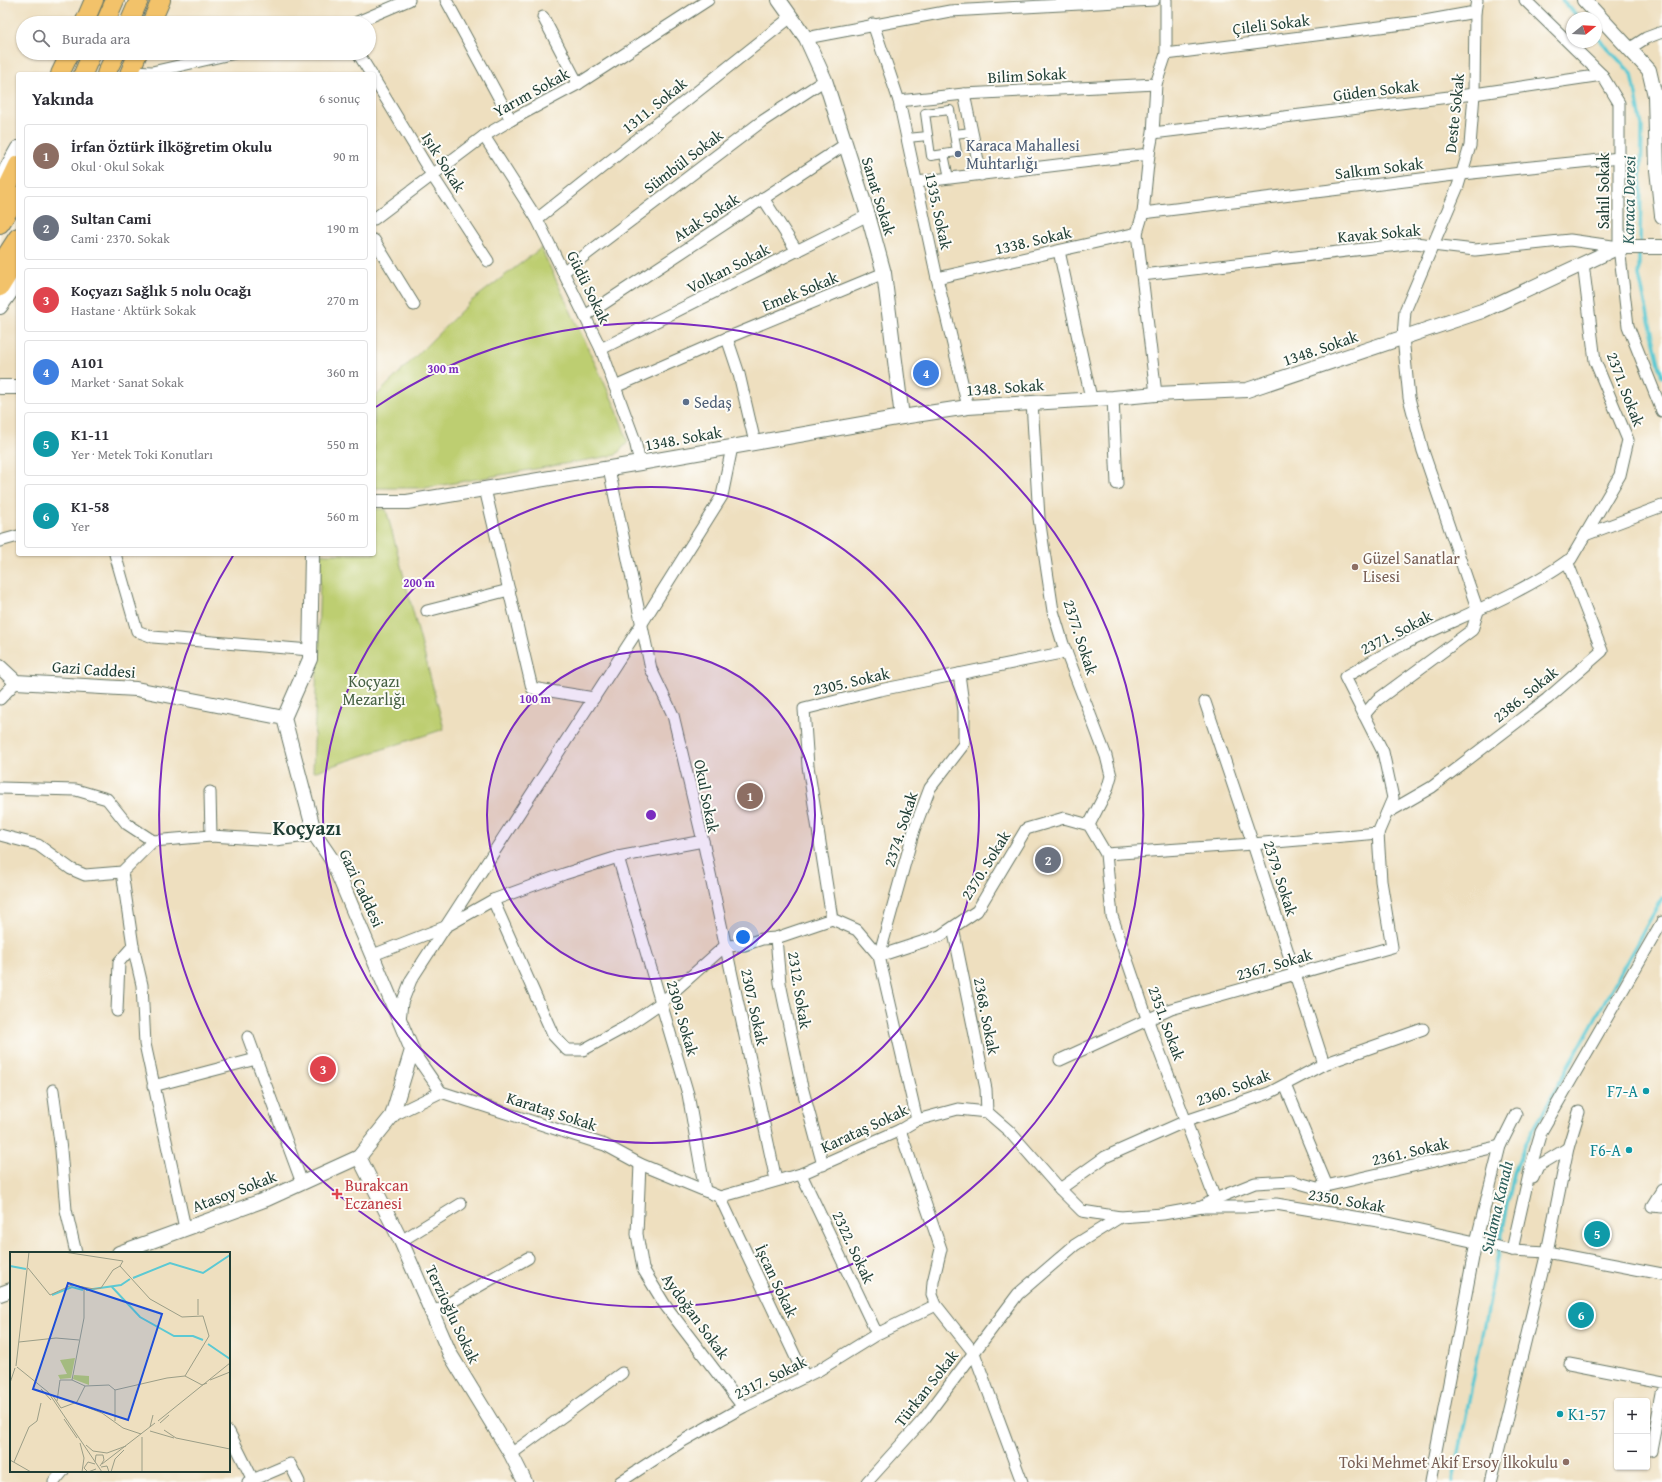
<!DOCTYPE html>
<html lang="tr">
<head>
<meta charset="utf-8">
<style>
  body { margin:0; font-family:"Gentium Book Plus",serif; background:#f7f7f7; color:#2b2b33 }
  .controls { position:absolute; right:12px; bottom:12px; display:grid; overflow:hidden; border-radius:4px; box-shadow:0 1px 3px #0004 }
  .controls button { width:36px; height:36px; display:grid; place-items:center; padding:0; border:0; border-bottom:1px solid #e1e1e2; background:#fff; color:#2b2b33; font:20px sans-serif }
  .compass { position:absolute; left:1566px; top:12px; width:36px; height:36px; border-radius:50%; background:#fff; box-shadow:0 1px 3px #0004; rotate:72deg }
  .you { position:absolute; left:743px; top:937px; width:14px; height:14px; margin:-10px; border:3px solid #fff; border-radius:50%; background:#1a73e8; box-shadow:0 0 0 6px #1a73e833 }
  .badge { display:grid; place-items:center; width:26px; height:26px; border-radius:50%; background:#1a73e8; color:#fff; font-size:13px; font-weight:700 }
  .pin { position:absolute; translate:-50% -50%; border:2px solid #fff; box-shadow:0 1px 4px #0006 }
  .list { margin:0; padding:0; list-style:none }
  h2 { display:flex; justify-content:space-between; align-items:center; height:52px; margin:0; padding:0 16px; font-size:17px }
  h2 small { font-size:13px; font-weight:400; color:#7c7c81 }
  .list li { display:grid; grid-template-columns:26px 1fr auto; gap:12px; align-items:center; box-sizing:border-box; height:64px; margin:0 8px 8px; padding:0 8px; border:1px solid #e1e1e2; border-radius:4px }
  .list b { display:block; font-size:15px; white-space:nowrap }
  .list p { margin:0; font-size:13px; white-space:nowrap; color:#7c7c81 }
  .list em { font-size:13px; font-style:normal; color:#7c7c81 }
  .icon { flex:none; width:22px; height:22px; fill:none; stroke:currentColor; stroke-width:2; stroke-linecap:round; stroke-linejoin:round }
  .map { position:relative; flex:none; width:1662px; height:1482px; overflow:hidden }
  .search { position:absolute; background:#fff; box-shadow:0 1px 3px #0004; left:16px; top:16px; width:360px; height:44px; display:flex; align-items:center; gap:10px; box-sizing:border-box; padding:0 14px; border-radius:22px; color:#7c7c81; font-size:15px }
  .panel { position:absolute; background:#fff; box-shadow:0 1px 3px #0004; left:16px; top:72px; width:360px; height:484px; border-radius:4px }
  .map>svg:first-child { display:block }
</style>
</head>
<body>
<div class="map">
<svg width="1662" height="1482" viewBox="0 0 1662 1482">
  <rect width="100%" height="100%" fill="#fdfcf7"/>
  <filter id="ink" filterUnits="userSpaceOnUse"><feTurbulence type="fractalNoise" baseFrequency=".025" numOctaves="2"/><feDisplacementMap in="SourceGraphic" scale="8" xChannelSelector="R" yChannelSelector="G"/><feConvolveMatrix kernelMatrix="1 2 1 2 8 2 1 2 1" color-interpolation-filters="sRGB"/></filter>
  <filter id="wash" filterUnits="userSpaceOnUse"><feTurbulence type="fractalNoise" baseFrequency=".012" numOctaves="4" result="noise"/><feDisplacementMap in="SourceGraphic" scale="16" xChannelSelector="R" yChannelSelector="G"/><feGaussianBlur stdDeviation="0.9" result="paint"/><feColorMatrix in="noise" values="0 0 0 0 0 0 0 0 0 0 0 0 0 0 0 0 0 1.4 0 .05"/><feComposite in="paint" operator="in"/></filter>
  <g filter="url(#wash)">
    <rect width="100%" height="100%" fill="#eedfbf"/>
    <g fill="#bdce71" stroke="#6e8652">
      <polygon points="541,248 616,408 628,442 616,455 425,488 374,488 374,398 470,302"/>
      <polygon points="374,509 386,509 444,729 313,772 321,554 374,554"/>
    </g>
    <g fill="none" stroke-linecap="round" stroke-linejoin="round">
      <g stroke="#5cc9d3" stroke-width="3.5">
        <polyline points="1562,0 1579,18"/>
        <polyline points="1596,36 1632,74 1642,126 1640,245"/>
        <polyline points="1639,251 1639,276 1662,377"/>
        <polyline points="1453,1482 1514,1173 1526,1143 1662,898"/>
      </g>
    </g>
  </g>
  <g filter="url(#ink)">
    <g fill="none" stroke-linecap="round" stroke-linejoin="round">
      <g stroke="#677665" stroke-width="10">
        <g id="pedestrian">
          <polygon points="950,110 957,152 931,156 925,113"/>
          <polyline points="954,134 972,132"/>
          <polyline points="907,138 928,136"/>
          <polyline points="944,154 949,178"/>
        </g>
      </g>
      <g stroke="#677665" stroke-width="13">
        <g id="minor">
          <polyline points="446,0 511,120"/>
          <polyline points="1525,0 1602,75 1619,103 1619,247 1628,326 1662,411"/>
          <polyline points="543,17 578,84"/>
          <polyline points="355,23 409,0"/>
          <polyline points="873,24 899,101 937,278 968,407"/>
          <polyline points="806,38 950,11 1154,0"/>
          <polyline points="1629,49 1646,38 1662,32"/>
          <polyline points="358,53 371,74"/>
          <polyline points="1166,54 1419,22 1475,12"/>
          <polyline points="131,71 152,72 235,53"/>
          <polyline points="374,79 432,175 488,261"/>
          <polyline points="964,94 981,175"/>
          <polyline points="899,101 964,94 1156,84"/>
          <polyline points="1153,133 1474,94 1602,75"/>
          <polyline points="484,136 537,219 601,349 635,441 640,463"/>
          <polyline points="917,182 1149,154"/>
          <polyline points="763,198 797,251"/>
          <polyline points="1143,213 1462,174 1620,158"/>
          <polyline points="374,219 484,136 511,120 578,84 708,0"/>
          <polyline points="537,219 791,17"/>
          <polyline points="374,240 414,305"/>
          <polyline points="1059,251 1091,398"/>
          <polyline points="563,272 761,122 825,80"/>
          <polyline points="1142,275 1415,243 1475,250 1570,240 1619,247"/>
          <polyline points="937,278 1137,233"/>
          <polyline points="585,316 846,144"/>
          <polyline points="727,338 739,374 755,443"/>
          <polyline points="601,349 868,215"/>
          <polyline points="615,387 727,338 884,273"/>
          <polyline points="1156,394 1137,233 1143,213 1149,154 1153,133 1156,84 1166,54 1166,0"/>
          <polyline points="1113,398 1117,484"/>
          <polyline points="1032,402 1039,518 1053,611 1063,644 1106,756 1111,776 1107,790 1089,825"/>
          <polyline points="609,469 651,669 673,715 703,841 776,1180"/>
          <polyline points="485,489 532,688 594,698"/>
          <polyline points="1585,535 1662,506"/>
          <polyline points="0,541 18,536"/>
          <polyline points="115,554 137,631 153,637 310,650"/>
          <polyline points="427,611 509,590"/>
          <polyline points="0,699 16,682"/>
          <polyline points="1205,702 1253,844 1324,1064"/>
          <polyline points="1364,715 1377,700 1472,630 1478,611 1423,451 1409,398 1403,337 1405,311 1458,186 1470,146 1474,94 1475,12 1477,0"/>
          <polyline points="0,788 76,790 107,799 127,824 153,841"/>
          <polyline points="210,792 211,836"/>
          <polyline points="1387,813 1432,787 1547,699 1602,651 1567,561"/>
          <polyline points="0,835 38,845 71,869 85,875 122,872 153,841 211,836 275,840 315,835"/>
          <path d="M 1106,854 L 1253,844 L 1378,833 L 1393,798 L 1383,752 L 1345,677 C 1363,667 1380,656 1398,647 C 1455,618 1515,598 1567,561 L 1571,559 L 1620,475 L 1628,440 L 1595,361 L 1583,263"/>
          <polyline points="618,857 688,1094 705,1191"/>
          <polyline points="493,900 553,1035 567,1050 583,1050 627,1026 662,1002 725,946 744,945 762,939 776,938"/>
          <polyline points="832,919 808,766 804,709 880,690 1066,652"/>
          <polyline points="953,928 986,1089 987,1112"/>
          <polyline points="133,946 142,985 145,1044 185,1228"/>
          <polyline points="373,955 445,927 493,900 564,874 618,857 703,841"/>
          <polyline points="879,956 940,936 977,911 1026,829 1064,818 1089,825 1106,854 1112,916 1148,1021 1215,1199"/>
          <polyline points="879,956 914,830 930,788 964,744 964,711 959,674"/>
          <polyline points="117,1011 119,962 133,946 122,872"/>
          <polyline points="400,1020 402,1003 411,980 641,625 722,496 732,447"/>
          <polyline points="248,1037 302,1183"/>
          <polyline points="412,1050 441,1092"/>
          <polyline points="1060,1060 1171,1009 1392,947 1381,881 1378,833"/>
          <polyline points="1285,1085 1327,1186"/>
          <polyline points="153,1086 256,1059"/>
          <polyline points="53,1090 61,1150 66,1210 76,1253"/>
          <polyline points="392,1116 441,1092 605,1145 640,1164 720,1197 801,1174 900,1130 917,1120 958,1109 987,1112 1009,1131 1060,1189 1082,1211 1120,1217 1163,1214 1202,1207 1215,1199 1255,1183 1292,1181 1317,1188 1500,1146"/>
          <polyline points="900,1130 941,1249 933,1282 932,1295 936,1305 974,1353 1022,1482"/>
          <polyline points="640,1164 637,1234 643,1269 665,1305 743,1407"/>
          <polyline points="823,1165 801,1083 780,983 776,938 832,919 857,930 879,956 917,1120"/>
          <polyline points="801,1174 877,1334"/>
          <polyline points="1533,1178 1538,1166 1568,1148"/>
          <polyline points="1060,1189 1105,1157 1186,1121 1269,1093 1324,1064 1423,1029"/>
          <polyline points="1662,1190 1652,1206 1662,1207"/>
          <polyline points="720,1197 805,1377"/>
          <polyline points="1202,1207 1245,1207 1276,1204 1384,1222 1512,1250 1547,1252 1662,1274"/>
          <polyline points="401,1241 461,1204"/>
          <polyline points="1512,1250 1531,1166 1541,1132 1662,922"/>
          <polyline points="432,1313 528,1258"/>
          <polyline points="1569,1364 1662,1382"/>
          <polyline points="229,1432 253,1480"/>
          <polyline points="1651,1451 1662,1393"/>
          <polyline points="511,1454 622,1373"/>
          <polyline points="54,1482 63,1471"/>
          <polyline points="248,1482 290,1464 299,1482"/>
          <polyline points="620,1482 681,1442 743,1407 819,1370 877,1334 936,1305"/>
          <polyline points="867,1482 924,1419 1018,1294 1075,1245 1120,1217"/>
          <polyline points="1430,1482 1476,1242 1500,1146 1516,1114"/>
          <polyline points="1491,1482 1547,1252 1568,1148 1579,1112"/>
        </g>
      </g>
      <g stroke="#677665" stroke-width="16">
        <g id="tertiary">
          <polyline points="779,0 806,38 825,80 868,215 884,273 902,417"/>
          <polyline points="1584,0 1649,70 1655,96 1657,170 1662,216"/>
          <polyline points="0,180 18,148"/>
          <polyline points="0,307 18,282"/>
          <polyline points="0,387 18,387"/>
          <polyline points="374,502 407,502 640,463 902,417 968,407 1113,398 1156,394 1247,390 1482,311 1619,247 1662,247"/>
          <polyline points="0,667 16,682 136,689 284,718 315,835 332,860 412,1050 392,1116 359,1157 267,1199 119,1253"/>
          <polyline points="284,718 310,659 312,554"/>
          <polyline points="359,1157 401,1241 450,1354 511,1454 525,1482"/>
          <polyline points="0,1294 11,1290"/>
        </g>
      </g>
      <g stroke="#677665" stroke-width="20">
        <g id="trunk">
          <polyline points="84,23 94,0"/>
          <polyline points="105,23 115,0"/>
          <polyline points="129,23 139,0"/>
          <polyline points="151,23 161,0"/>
          <polyline points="60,74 70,53"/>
          <polyline points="83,74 92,53"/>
          <polyline points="106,74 116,53"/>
          <polyline points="129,74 138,53"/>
          <polyline points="0,203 18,165"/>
          <polyline points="0,224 18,196"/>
          <polyline points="0,265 18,237"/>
          <polyline points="0,287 18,258"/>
        </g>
      </g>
      <use href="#pedestrian" stroke="#fff" stroke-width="8"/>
      <use href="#minor" stroke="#fff" stroke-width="11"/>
      <use href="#tertiary" stroke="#fff" stroke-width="14"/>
      <use href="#trunk" stroke="#f2c26a" stroke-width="18"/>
    </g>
  </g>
  <circle cx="651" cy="815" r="164" fill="#7b2cbf" fill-opacity=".12"/>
  <g fill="none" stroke="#7b2cbf" stroke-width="2">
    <circle cx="651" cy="815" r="164"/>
    <circle cx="651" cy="815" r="328"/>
    <path d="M376 407A492 492 0 1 1 234 554"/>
  </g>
  <g fill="#5c6f8a" stroke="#fdfcf7" stroke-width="1.5">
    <circle cx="958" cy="154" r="4"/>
    <circle cx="686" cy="402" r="4"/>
  </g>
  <g fill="#8d6e63" stroke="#fdfcf7" stroke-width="1.5">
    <circle cx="1355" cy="567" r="4"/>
    <circle cx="1566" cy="1462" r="4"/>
  </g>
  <g fill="#0f9aa8" stroke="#fdfcf7" stroke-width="1.5">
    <circle cx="1646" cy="1091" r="4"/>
    <circle cx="1629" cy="1150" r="4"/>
    <circle cx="1560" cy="1414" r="4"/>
  </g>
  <path fill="#e0444e" stroke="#fdfcf7" stroke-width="1.5" d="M335 1188h4v4h4v4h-4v4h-4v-4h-4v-4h4z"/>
  <g text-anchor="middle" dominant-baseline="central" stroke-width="4" stroke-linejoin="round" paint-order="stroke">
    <g font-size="16" fill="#1f3d34" stroke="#fdfcf7">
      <text transform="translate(1271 24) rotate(-7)">Çileli Sokak</text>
      <text transform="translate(1027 75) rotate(-3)">Bilim Sokak</text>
      <text transform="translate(1376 90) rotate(-7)">Güden Sokak</text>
      <text transform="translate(531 92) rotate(-29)">Yarım Sokak</text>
      <text transform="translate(654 105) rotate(-39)">1311. Sokak</text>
      <text transform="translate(1454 113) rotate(-84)">Deste Sokak</text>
      <text transform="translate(683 161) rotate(-37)">Sümbül Sokak</text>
      <text transform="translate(444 162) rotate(58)">Işık Sokak</text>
      <text transform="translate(1379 168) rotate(-7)">Salkım Sokak</text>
      <text transform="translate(1603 191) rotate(-90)">Sahil Sokak</text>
      <text transform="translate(879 196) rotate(73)">Sanat Sokak</text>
      <text transform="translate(939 211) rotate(78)">1335. Sokak</text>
      <text transform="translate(706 217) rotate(-33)">Atak Sokak</text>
      <text transform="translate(1379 233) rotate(-5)">Kavak Sokak</text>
      <text transform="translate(1033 240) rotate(-13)">1338. Sokak</text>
      <text transform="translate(728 268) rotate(-27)">Volkan Sokak</text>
      <text transform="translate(589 287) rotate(64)">Güdü Sokak</text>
      <text transform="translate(800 291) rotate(-22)">Emek Sokak</text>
      <text transform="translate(1320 348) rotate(-19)">1348. Sokak</text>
      <text transform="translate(1005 387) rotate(-4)">1348. Sokak</text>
      <text transform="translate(1626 389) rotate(69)">2371. Sokak</text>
      <text transform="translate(683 438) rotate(-10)">1348. Sokak</text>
      <text transform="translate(1396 632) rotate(-27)">2371. Sokak</text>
      <text transform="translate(1081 637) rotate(72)">2377. Sokak</text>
      <text transform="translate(94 669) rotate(4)">Gazi Caddesi</text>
      <text transform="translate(851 681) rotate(-13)">2305. Sokak</text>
      <text transform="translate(1525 694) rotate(-39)">2386. Sokak</text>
      <text transform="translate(707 796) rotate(79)">Okul Sokak</text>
      <text transform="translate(900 829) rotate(-72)">2374. Sokak</text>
      <text transform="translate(985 865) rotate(-58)">2370. Sokak</text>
      <text transform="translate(1281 878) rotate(72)">2379. Sokak</text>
      <text transform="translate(362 888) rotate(65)">Gazi Caddesi</text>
      <text transform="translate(1274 964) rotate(-16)">2367. Sokak</text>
      <text transform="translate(800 990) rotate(81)">2312. Sokak</text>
      <text transform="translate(755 1007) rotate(78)">2307. Sokak</text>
      <text transform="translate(987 1016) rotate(79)">2368. Sokak</text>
      <text transform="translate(683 1018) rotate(74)">2309. Sokak</text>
      <text transform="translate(1167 1023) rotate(70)">2351. Sokak</text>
      <text transform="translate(1233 1087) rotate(-20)">2360. Sokak</text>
      <text transform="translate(552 1111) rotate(18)">Karataş Sokak</text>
      <text transform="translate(864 1128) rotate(-25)">Karataş Sokak</text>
      <text transform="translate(1410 1151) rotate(-13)">2361. Sokak</text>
      <text transform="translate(234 1191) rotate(-21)">Atasoy Sokak</text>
      <text transform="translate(1347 1200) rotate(10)">2350. Sokak</text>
      <text transform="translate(854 1247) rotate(65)">2322. Sokak</text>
      <text transform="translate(777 1281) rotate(65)">İşcan Sokak</text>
      <text transform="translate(453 1314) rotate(65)">Terzioğlu Sokak</text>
      <text transform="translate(696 1316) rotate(54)">Aydoğan Sokak</text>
      <text transform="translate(770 1377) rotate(-26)">2317. Sokak</text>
      <text transform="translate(926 1388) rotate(-52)">Türkan Sokak</text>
    </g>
    <g font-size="16" fill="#4e5e75" stroke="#fdfcf7" text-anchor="start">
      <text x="966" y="145">Karaca Mahallesi<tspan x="966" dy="18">Muhtarlığı</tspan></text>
      <text x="694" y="402">Sedaş</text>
    </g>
    <g font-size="16" fill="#785e54" stroke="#fdfcf7" text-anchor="start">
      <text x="1363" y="558">Güzel Sanatlar<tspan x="1363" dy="18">Lisesi</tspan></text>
      <text x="1558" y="1462" text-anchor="end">Toki Mehmet Akif Ersoy İlkokulu</text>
    </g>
    <g font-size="16" fill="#466143" stroke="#fdfcf7">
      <text x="374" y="681">Koçyazı<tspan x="374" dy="18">Mezarlığı</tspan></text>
    </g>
    <g font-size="16" fill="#0d838f" stroke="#fdfcf7" text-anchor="end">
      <text x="1638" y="1091">F7-A</text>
      <text x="1621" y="1150">F6-A</text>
      <text x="1568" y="1414" text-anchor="start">K1-57</text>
    </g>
    <g font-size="16" fill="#be3a42" stroke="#fdfcf7" text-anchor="start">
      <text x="345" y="1185">Burakcan<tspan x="345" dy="18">Eczanesi</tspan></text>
    </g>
    <g font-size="17" font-style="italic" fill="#2e605c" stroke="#fdfcf7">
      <text transform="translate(1628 200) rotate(-89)">Karaca Deresi</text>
      <text transform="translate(1496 1207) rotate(-77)">Sulama Kanalı</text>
    </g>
    <g font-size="20" font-weight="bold" fill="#1f3d34" stroke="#fdfcf7">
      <text x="307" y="827">Koçyazı</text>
    </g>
  </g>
  <g transform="translate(10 1252)">
    <rect width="220" height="220" fill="#eedfbf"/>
    <path d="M 65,106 L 61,126 L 50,127 L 48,123 L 57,122 L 50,108 ZM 64,123 L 79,124 L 79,133 L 63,127 Z" fill="#bdce71"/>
    <path fill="none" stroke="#5cc9d3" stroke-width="2" d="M 0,14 L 16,17M 123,26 L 160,11 L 193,21 L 220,3M 102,35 L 130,65 L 164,84 L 183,84 L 193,88M 76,38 L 111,33 L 120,27M 42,43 L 62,35 L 73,38M 198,92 L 220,107"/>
    <path fill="none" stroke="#9b9e87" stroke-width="1" d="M 54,0 L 113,9 L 110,14 L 140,47 L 172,65 L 193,64 L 199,84 L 175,124 L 192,133 L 197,131M 18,16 L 40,43 L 62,33 L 84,37 L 91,36 L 103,18 L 110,14M 188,47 L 188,63M 9,90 L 46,86 L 69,88M 6,114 L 19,0M 7,115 L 38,140 L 92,220M 62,128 L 74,66 L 74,36M 200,128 L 220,120M 0,131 L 5,116M 31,137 L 41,148M 105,138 L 157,126 L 175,124M 105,138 L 105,169M 43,144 L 51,156 L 67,150 L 75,134 L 99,133 L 105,138M 47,149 L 50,128 L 62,128 L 75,134M 66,151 L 92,161 L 113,176 L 131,182M 54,167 L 67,186M 148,169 L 220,111M 150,171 L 159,163M 140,175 L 143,163M 154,178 L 166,186 L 220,197M 140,179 L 164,186M 132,185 L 132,220M 70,191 L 74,206 L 72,220M 76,193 L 83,199 L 97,201 L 116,194M 0,208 L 21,220M 4,210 L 19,175 L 27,169 L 31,151M 85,210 L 86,203 L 93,203 L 94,208 L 90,214M 85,212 L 78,210 L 74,216 L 78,220 L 86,217M 92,212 L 145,171M 91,215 L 97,214 L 99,220M 101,220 L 105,207 L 114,198"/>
    <path fill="#1d4ed8" fill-opacity="0.15" stroke="#1d4ed8" stroke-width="2" d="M 58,31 L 152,62 L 118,168 L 23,137 Z"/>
    <rect width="220" height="220" fill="none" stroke="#1f3d34" stroke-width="2"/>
  </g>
  <circle cx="651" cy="815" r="6" fill="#7b2cbf" stroke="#fdfcf7" stroke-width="2"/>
  <g font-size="12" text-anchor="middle" font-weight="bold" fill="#7b2cbf" stroke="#fdfcf7" stroke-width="4" stroke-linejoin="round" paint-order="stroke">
    <text x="443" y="373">300 m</text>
    <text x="419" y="587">200 m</text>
    <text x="535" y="703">100 m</text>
  </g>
</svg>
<div class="controls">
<button>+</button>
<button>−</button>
</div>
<svg class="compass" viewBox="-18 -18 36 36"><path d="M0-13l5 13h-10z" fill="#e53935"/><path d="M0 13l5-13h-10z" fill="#7c7c81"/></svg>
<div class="you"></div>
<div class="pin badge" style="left:750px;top:796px;background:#8d6e63">1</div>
<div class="pin badge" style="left:1048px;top:860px;background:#6b7280">2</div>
<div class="pin badge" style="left:323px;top:1069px;background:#e0444e">3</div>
<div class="pin badge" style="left:926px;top:373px;background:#3f7fe0">4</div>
<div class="pin badge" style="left:1597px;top:1234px;background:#0f9aa8">5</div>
<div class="pin badge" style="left:1581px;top:1315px;background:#0f9aa8">6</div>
<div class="search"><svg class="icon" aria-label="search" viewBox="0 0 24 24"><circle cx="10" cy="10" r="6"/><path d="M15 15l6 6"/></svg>Burada ara</div>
<section class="panel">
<h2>Yakında<small>6 sonuç</small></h2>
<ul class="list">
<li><span class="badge" style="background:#8d6e63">1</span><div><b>İrfan Öztürk İlköğretim Okulu</b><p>Okul · Okul Sokak</p></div><em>90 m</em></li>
<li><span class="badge" style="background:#6b7280">2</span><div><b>Sultan Cami</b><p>Cami · 2370. Sokak</p></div><em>190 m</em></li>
<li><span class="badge" style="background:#e0444e">3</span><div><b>Koçyazı Sağlık 5 nolu Ocağı</b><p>Hastane · Aktürk Sokak</p></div><em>270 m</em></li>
<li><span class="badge" style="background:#3f7fe0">4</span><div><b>A101</b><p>Market · Sanat Sokak</p></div><em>360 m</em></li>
<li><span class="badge" style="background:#0f9aa8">5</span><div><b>K1-11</b><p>Yer · Metek Toki Konutları</p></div><em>550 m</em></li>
<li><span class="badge" style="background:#0f9aa8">6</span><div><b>K1-58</b><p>Yer</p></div><em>560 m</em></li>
</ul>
</section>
</div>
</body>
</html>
